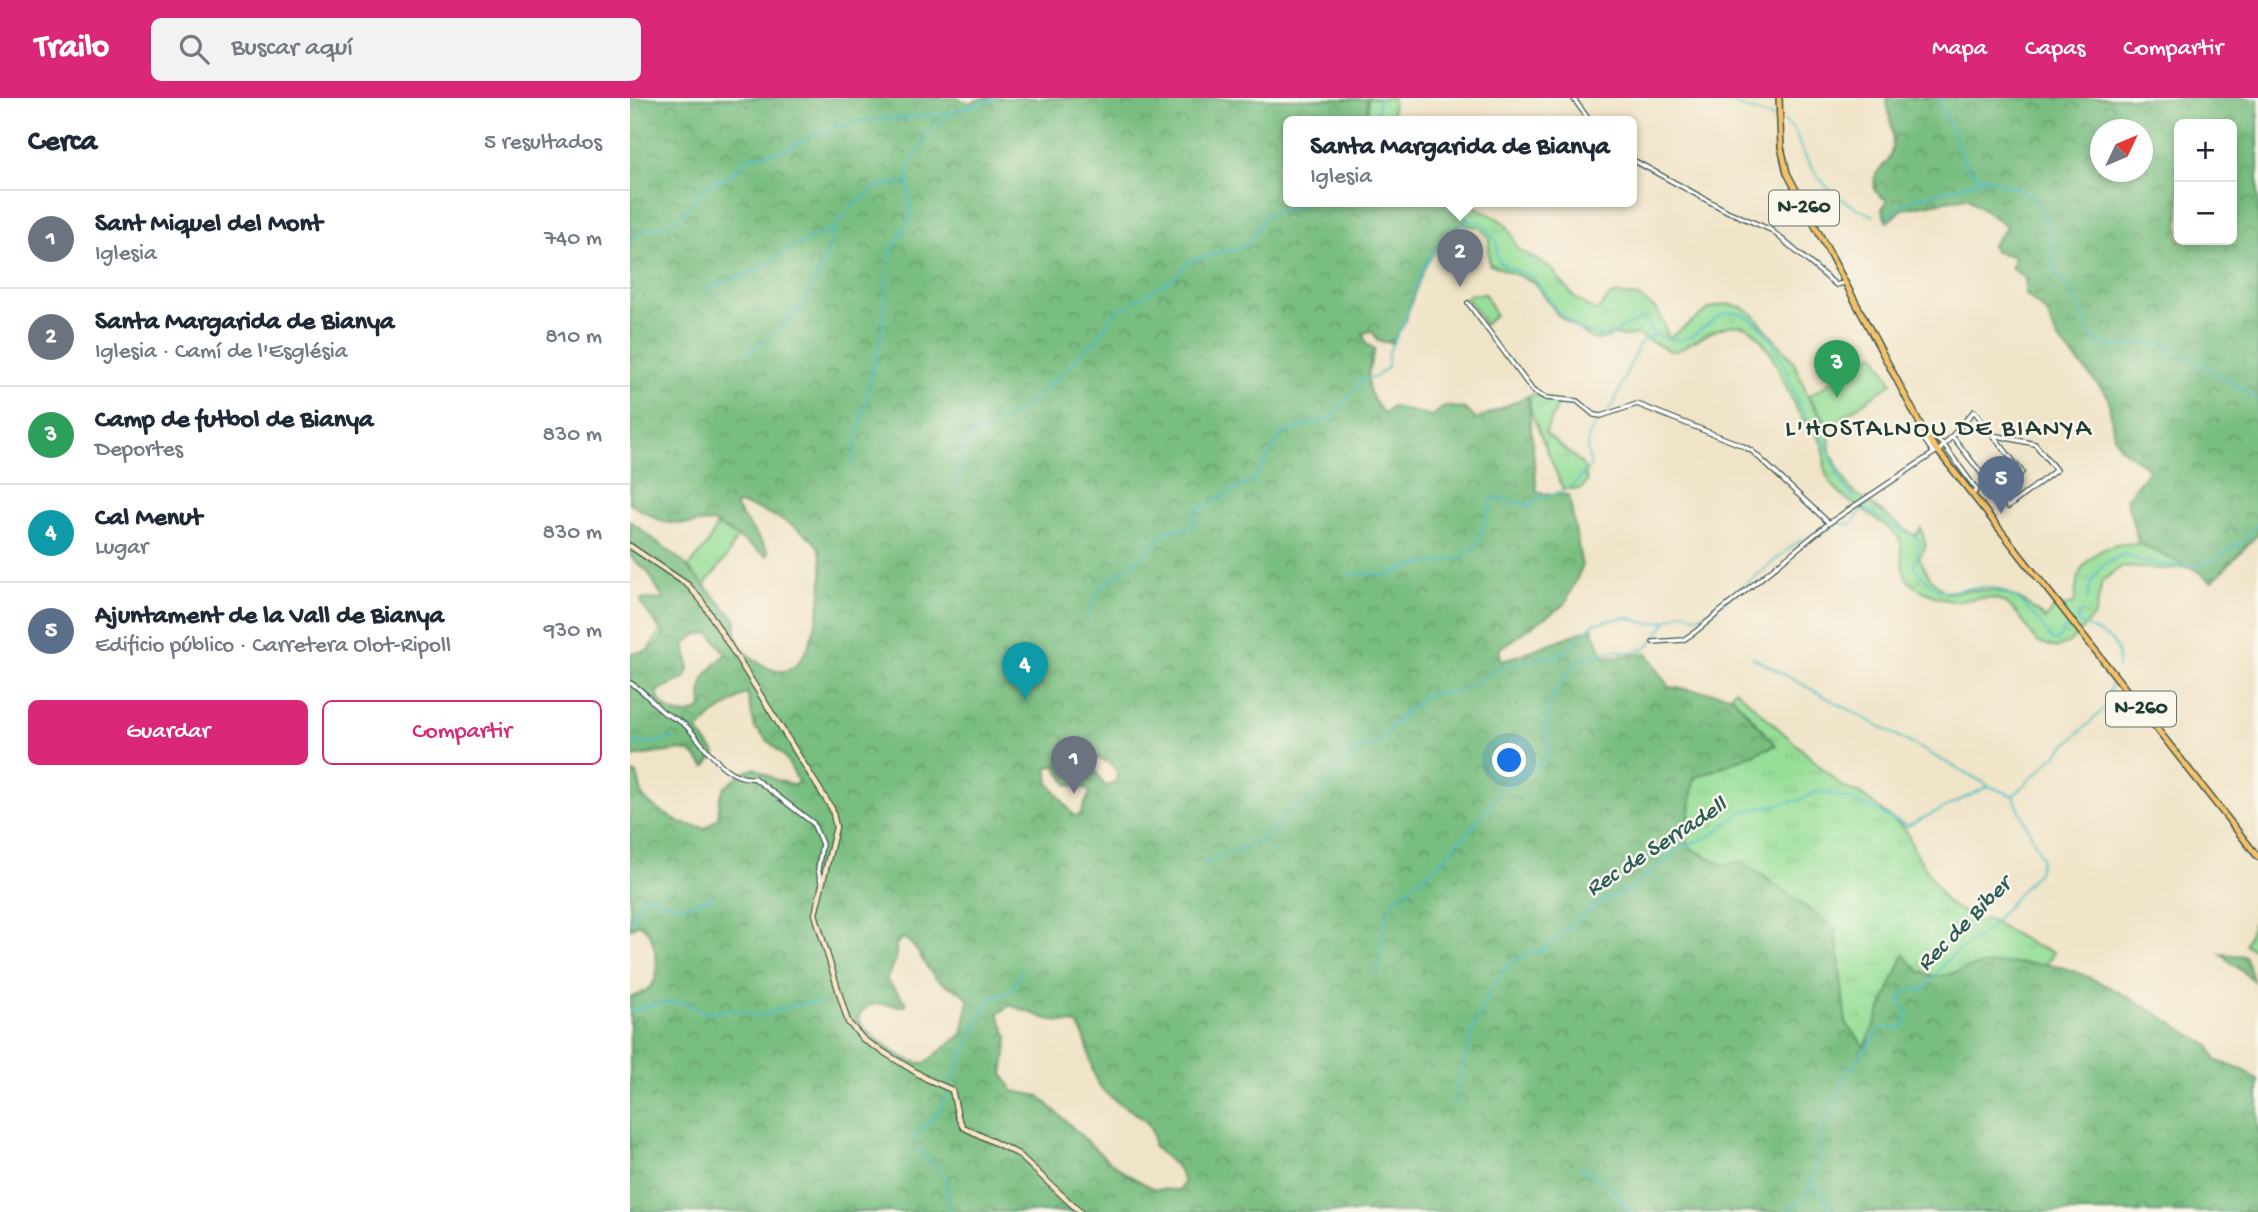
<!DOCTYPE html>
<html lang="es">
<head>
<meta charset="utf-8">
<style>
  body { margin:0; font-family:"Gochi Hand",sans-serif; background:#f2f2f3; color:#1f2937 }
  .controls { position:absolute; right:21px; top:21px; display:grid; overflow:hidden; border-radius:10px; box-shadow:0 4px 10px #0003 }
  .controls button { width:63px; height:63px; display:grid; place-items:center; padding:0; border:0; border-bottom:2px solid #e0e1e3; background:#fff; color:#1f2937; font:35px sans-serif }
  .compass { position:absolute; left:1460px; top:21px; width:63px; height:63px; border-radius:50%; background:#fff; box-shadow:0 4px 10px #0003; rotate:46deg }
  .you { position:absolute; left:880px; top:663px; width:24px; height:24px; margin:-18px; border:5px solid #fff; border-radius:50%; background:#1a73e8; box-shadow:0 0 0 10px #1a73e833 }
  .badge { display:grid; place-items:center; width:46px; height:46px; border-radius:50%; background:#db2777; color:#fff; font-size:23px; font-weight:700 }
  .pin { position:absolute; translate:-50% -58px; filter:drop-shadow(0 2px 4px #0008) }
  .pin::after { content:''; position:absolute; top:37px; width:24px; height:21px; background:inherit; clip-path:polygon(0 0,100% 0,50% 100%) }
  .popup { position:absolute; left:653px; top:18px; width:354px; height:91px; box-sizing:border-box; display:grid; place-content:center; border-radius:10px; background:#fff; filter:drop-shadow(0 2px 5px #0005); font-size:23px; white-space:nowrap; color:#747a83 }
  .popup b { font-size:26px; color:#1f2937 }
  .popup::after { content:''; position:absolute; left:50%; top:100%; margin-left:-14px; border:14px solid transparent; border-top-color:#fff }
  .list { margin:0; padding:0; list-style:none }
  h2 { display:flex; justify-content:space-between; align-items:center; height:91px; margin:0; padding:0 28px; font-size:30px }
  h2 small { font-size:23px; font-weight:400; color:#747a83 }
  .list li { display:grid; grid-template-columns:46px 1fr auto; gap:21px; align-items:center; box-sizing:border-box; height:98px; padding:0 28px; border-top:2px solid #e0e1e3 }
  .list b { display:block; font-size:26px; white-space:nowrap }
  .list p { margin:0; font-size:23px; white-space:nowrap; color:#747a83 }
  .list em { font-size:23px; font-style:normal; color:#747a83 }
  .actions { display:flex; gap:14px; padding:21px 28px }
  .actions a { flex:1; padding:16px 0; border:2px solid #db2777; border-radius:10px; text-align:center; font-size:24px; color:#db2777 }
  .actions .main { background:#db2777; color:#fff }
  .icon { flex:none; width:38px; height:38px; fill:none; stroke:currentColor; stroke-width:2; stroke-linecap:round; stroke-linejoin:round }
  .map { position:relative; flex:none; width:1628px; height:1114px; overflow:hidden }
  header { display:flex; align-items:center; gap:42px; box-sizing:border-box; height:98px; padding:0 35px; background:#db2777; color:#fff }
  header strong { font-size:33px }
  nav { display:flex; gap:38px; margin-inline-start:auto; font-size:24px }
  .search { width:490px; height:63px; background:#f2f2f3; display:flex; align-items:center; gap:18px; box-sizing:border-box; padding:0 24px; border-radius:10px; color:#747a83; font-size:26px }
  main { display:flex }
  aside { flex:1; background:#fff }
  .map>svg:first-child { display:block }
</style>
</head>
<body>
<header>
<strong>Trailo</strong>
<div class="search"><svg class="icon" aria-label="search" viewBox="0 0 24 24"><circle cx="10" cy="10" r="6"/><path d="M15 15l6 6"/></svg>Buscar aquí</div>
<nav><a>Mapa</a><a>Capas</a><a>Compartir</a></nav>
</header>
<main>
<aside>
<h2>Cerca<small>5 resultados</small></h2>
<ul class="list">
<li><span class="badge" style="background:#6b7280">1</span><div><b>Sant Miquel del Mont</b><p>Iglesia</p></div><em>740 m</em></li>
<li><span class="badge" style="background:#6b7280">2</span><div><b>Santa Margarida de Bianya</b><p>Iglesia · Camí de l'Església</p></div><em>810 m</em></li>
<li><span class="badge" style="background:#2e9e5b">3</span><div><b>Camp de futbol de Bianya</b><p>Deportes</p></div><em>830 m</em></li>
<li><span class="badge" style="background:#0f9aa8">4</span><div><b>Cal Menut</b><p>Lugar</p></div><em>830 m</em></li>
<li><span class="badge" style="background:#5c6f8a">5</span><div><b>Ajuntament de la Vall de Bianya</b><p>Edificio público · Carretera Olot-Ripoll</p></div><em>930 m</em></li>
</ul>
<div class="actions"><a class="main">Guardar</a><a>Compartir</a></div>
</aside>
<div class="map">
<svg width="1628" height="1114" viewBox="0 0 1628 1114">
  <defs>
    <pattern id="grass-tufts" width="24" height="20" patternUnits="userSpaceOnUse" patternTransform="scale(1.75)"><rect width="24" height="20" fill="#97df99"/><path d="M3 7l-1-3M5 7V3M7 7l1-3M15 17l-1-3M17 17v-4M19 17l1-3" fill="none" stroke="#82c084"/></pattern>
    <pattern id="forest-crowns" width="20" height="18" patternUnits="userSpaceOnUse" patternTransform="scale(1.75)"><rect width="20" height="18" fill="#79be81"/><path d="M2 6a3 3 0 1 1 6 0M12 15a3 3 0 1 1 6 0" fill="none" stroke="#639c6a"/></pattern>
  </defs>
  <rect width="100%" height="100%" fill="#fbf7ec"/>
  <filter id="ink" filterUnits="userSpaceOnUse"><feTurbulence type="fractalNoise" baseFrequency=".0143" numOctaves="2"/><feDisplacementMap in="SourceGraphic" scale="14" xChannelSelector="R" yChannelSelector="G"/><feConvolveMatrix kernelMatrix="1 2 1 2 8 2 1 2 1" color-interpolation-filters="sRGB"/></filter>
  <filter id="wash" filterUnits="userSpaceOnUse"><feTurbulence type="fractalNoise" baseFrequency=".00686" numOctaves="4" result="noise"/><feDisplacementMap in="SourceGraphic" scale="28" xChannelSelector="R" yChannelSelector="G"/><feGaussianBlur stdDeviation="1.57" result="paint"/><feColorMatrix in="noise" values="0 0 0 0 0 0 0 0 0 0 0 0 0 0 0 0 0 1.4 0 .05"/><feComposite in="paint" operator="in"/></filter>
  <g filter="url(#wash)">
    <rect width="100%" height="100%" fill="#f0e4c8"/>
    <g fill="url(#grass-tufts)" stroke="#5b8e66" stroke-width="2">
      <polygon points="738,0 763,0 762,20 767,23 738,23"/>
      <path d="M 812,103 L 841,103 C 851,116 865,116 875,126 C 883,134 883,144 889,152 L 919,168 L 944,199 L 966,214 L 979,199 L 988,196 L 1009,199 L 1028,213 L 1039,240 L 1079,211 L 1095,206 L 1112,209 L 1124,217 L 1164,264 L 1180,303 L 1199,330 L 1200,354 L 1220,391 L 1285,438 L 1291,430 L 1296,448 L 1289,460 L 1301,481 L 1316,495 C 1361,489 1382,489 1415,521 L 1425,509 L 1444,506 C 1447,493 1445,480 1453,469 C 1484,426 1542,452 1580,467 L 1534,471 L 1491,469 L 1472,483 L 1465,517 L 1441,543 L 1427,550 L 1407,544 C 1396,530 1389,512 1372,503 C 1357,496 1339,503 1323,503 C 1312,502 1286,492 1279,483 C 1268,470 1274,455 1270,441 C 1250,418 1218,409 1200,384 C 1191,372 1197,362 1193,349 C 1190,337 1178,328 1171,319 C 1157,297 1140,238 1116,229 C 1095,221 1065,244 1047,253 L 1040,253 L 1006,236 L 994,239 L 981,236 L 970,242 L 962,241 L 928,217 L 904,184 L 859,166 C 857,147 866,143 848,128 C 828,130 823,118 812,103 Z"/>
      <polygon points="840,196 855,196 865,217 854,227 844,209 835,200"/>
      <polygon points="903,296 929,305 915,335 950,364 955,371 957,383 951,391 933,391 901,314 900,298"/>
      <polygon points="88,425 109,435 97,459 76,485 64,526 13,559 42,517 55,473 77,447"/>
      <polygon points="1105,591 1212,688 1232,697 1276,732 1284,752 1317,805 1351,824 1356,820 1405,848 1424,854 1416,866 1344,869 1310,879 1287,873 1236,950 1216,925 1205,830 1161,801 1133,777 1093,767 1062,751 1056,743 1064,680 1146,647 1101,597"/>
      <polygon points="1628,813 1628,853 1615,847"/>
    </g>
    <g fill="url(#forest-crowns)" stroke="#4c7e5a" stroke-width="2" fill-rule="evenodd">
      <path d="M 0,0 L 328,0 L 339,5 L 353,0 L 737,1 L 738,23 L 658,23 L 658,103 L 827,103 L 838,123 C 799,145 788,182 776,221 C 773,230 766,237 762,245 L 748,243 L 742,233 L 733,235 L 736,246 L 745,251 C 735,281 733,291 754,316 L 762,309 L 802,318 L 815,308 L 835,311 L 847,321 L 898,298 L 907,395 L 939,397 L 952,469 L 935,506 L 870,550 L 870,564 L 962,530 L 974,559 L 1017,555 L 1039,589 L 1101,597 L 1146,647 L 1064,680 L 1056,743 L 1062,751 L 1093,767 L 1112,763 L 1205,830 L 1216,925 L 1235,949 L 1274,856 C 1299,889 1309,878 1343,869 C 1363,864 1392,865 1412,866 C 1456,867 1540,925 1580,948 L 1585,962 L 1615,973 L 1628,982 L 1628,1114 L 0,1114 L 0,899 C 9,897 19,893 24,884 C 31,869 24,832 9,826 L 0,831 L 0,675 L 7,676 L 13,699 L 20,706 L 50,725 L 75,730 L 88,720 L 90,700 L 94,690 L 111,676 L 125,670 L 146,682 L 165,687 L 168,683 L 155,659 L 125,630 L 117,595 L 82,618 L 67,633 L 86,656 L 75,669 L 62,655 L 52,652 L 0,659 L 0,555 C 14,556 28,550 34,537 L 11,505 L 11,501 L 34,502 L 18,474 L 0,458 L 0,423 L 53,464 L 106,522 C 104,540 108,551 125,562 C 133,567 144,575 154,573 C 186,569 199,475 189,451 C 182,433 126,407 107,406 L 106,410 L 139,454 L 137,458 L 83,424 L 54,426 L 33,424 L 0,406 ZM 80,535 L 96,556 C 75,576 69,579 72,609 C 56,624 29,615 27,593 L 55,580 L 59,572 L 55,546 L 66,537 ZM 467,660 L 480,665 L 487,673 L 486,683 L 478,688 L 474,687 L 461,665 ZM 425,667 L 438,687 L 455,690 L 460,694 L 450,717 L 444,718 L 419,685 L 417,670 ZM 273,840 C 289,847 293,869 306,880 C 316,890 331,890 339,902 L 332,936 L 295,965 C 275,967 239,937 228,922 C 235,897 259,909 276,908 L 276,904 L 256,882 L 266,860 L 266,846 ZM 380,907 L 423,923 L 447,926 C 462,945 457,972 472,991 C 489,1013 527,1014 523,1048 L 548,1070 L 554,1084 L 549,1092 L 524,1091 L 498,1077 L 474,1059 L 409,998 L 383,993 L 373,976 L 378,940 L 368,916 Z"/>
      <path d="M 1256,0 L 1628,0 L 1628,436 L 1582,484 L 1566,472 L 1509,446 L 1496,401 L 1519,371 L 1490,349 L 1484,338 L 1478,298 L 1427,240 L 1417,215 L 1395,196 L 1395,180 L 1381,170 L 1385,159 L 1365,153 L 1361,148 L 1377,129 L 1337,99 L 1273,111 L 1257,124 L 1252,111 L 1257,103 L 1245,93 C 1241,68 1256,73 1261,55 C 1266,39 1259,17 1256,0 ZM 1549,26 L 1602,26 L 1602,142 L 1549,142 ZM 1470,32 L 1512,32 L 1512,74 L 1470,74 Z"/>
      <polygon points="1591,856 1615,858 1623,882"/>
    </g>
    <polygon fill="#97df99" stroke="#5b8e66" stroke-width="2" points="1245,255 1262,285 1199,328 1179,298"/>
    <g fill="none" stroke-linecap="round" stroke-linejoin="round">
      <g stroke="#4fbdc4" stroke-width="2">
        <path d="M 1098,0 C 1109,14 1130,11 1144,21"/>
        <path d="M 1309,0 L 1336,68 C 1355,88 1397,84 1411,109 C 1421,127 1420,146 1424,166 C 1427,183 1444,195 1451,211 C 1457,224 1455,234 1468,243 C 1489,256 1502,243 1520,243 C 1536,244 1615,290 1628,303"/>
        <polyline points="746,23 749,0"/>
        <path d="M 1154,23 C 1170,35 1165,39 1173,54 C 1191,89 1208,103 1244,118"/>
        <path d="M 827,103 L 838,123 L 851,124 L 867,144 L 867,160 L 874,168 L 903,179 L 926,212 L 948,231 L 978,241 L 995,228 L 1015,220 L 1022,234 C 1071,264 1079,198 1116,218 C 1152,237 1157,284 1174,317 C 1179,327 1189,333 1194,342 C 1205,363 1208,386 1226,402"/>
        <polyline points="1259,117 1279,103 1355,81"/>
        <polyline points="0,142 21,130 36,128 53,116 74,90 105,74 119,59 156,52 186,35 228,23 319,16"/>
        <polyline points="73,191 121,175 168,147 202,131"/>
        <path d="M 781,202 C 792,169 806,141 838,123"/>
        <polyline points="119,254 152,229 177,199 198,156 204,130 219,111 249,88 279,84"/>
        <polyline points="978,313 984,305 1009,246 1025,236"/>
        <polyline points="221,369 252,232 259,159 280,119 278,71 301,32 320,15 366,0"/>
        <polyline points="326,391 335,344 400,306 470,238 483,216 547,178 559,163 618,147 635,117 686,103"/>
        <path d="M 1233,409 L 1271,433 L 1284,436 L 1290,444 L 1284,468 C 1314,508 1318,488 1356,489 C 1383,489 1409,521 1422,542 L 1428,543 L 1434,531 L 1440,529"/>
        <polyline points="1184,441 1209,425 1222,426 1233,411"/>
        <path d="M 719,477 L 736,474 L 754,478 L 781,468 L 830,460 L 845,451 L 862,402 L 869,400 L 898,408 C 909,397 916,399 930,394 C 942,390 954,377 961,367 C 955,348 956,336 970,321"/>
        <path d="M 1457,502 C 1459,479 1473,463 1495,456 L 1513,464 L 1532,467 L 1574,467 L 1617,441 L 1628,425"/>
        <path d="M 1451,515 L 1448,517 L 1448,524 C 1470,538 1491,536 1488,569"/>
        <polyline points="456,521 470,490 516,455 534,435 563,428 566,412 624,382 653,334 700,321 733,282 744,280 758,269 758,255 775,223 780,205"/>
        <polyline points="1122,559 1358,687"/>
        <polyline points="0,645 23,645 45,640"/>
        <polyline points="574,765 631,743 657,717 700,688 723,653 748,646 779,609 786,607 793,597 829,593 872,569 931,556 965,525 997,519 1019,526 1036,523"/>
        <path d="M 0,822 L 6,817 L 8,804 L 18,796 C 47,813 54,809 84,798"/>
        <path d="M 748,876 L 756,818 L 767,800 L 806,768 L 852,719 L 866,697 L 895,673 L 912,666 L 919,651 L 916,624 L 922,597 L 950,560 L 986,552 L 999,554 L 1017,550 L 1038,522 L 1054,514 C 1059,516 1065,519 1070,518 C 1088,514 1151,455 1173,440"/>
        <polyline points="0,914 15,908 50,903 76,915 104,911 131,918 162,907 190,904"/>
        <polyline points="320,986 358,903 381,893 392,873"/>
        <polyline points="823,1007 843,931 860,893 877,868 896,856 915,851 968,805 1001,790 1051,749 1081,738 1111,714 1170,702 1188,693 1223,702 1277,728 1359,688 1383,698"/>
        <polyline points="284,1043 284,1040 309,1014 317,997"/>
        <polyline points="286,1050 316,1079 319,1114"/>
        <polyline points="950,1069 978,1087 1001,1114"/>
        <polyline points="1183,1083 1203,1114"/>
        <polyline points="1157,1114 1174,1100 1185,1077 1193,1030 1207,1002 1216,976 1251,930 1272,930 1279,914 1270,904 1274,895 1284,890 1293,893 1319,860 1357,832 1408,773 1412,760 1383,698 1481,604 1479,593 1482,585"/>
      </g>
    </g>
  </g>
  <g filter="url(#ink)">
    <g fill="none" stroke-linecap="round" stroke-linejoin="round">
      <g stroke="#3e564a" stroke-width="6">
        <g id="street">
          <polyline points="943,0 960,23"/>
          <polyline points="1001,61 1097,113 1141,132 1206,187 1214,185"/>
          <polyline points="838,205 903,293 916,300 947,303 964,317 971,318 1007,306 1111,347 1122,353 1199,425"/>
          <polyline points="1290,327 1291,337 1303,354"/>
          <polyline points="1294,332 1313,346 1347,392 1342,397"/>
          <polyline points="1322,338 1378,409 1426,372 1405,346 1363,337"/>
          <polyline points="1308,354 1344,313 1392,374 1366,394"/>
          <polyline points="1023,544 1053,542 1065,534 1199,425 1307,353"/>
          <path d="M 0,585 C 17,594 20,603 33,614 C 40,619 50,622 56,628 C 75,646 94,683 124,680 L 183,725 L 192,746 L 188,771 L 191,784"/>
        </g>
      </g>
      <g stroke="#3e564a" stroke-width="7">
        <polyline id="secondary" points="0,448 58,487 71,502 202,711 206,729 185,816 218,924 234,942 297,981 322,992 328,1019 333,1029 388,1056 450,1114"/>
      </g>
      <g stroke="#3e564a" stroke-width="8">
        <polyline id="primary" points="1149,0 1151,49 1157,75 1297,339 1628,759"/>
      </g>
      <use href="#street" stroke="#fff" stroke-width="3.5"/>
      <use href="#secondary" stroke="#fbe6c4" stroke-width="4.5"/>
      <use href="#primary" stroke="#f6c16b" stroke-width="5"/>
    </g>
  </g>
  <g text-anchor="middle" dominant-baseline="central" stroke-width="5" stroke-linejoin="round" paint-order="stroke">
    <g fill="#fbf7ec" stroke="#61756b" stroke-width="2">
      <rect x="1139" y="92.5" width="70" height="35" rx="5"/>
      <rect x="1476" y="593.5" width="70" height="35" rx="5"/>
    </g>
    <g font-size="21" font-weight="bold" fill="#1f3d34">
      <text x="1174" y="110">N-260</text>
      <text x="1511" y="611">N-260</text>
    </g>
    <g font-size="24" font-style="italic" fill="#2b5d58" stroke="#fbf7ec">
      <text transform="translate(1027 750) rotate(-33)">Rec de Serradell</text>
      <text transform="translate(1335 827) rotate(-45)">Rec de Biber</text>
    </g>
    <g font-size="26" letter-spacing="2" fill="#1f3d34" stroke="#fbf7ec">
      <text x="1309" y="332">L'HOSTALNOU DE BIANYA</text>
    </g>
  </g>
</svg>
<div class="controls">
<button>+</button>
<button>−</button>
</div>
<svg class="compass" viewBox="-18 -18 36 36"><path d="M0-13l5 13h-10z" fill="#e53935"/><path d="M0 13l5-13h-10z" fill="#747a83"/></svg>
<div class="you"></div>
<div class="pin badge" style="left:444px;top:696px;background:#6b7280">1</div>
<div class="pin badge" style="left:830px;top:189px;background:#6b7280">2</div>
<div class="popup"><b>Santa Margarida de Bianya</b>Iglesia</div>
<div class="pin badge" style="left:1207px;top:300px;background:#2e9e5b">3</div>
<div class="pin badge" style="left:395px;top:602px;background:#0f9aa8">4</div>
<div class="pin badge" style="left:1371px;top:416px;background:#5c6f8a">5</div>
</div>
</main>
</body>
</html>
